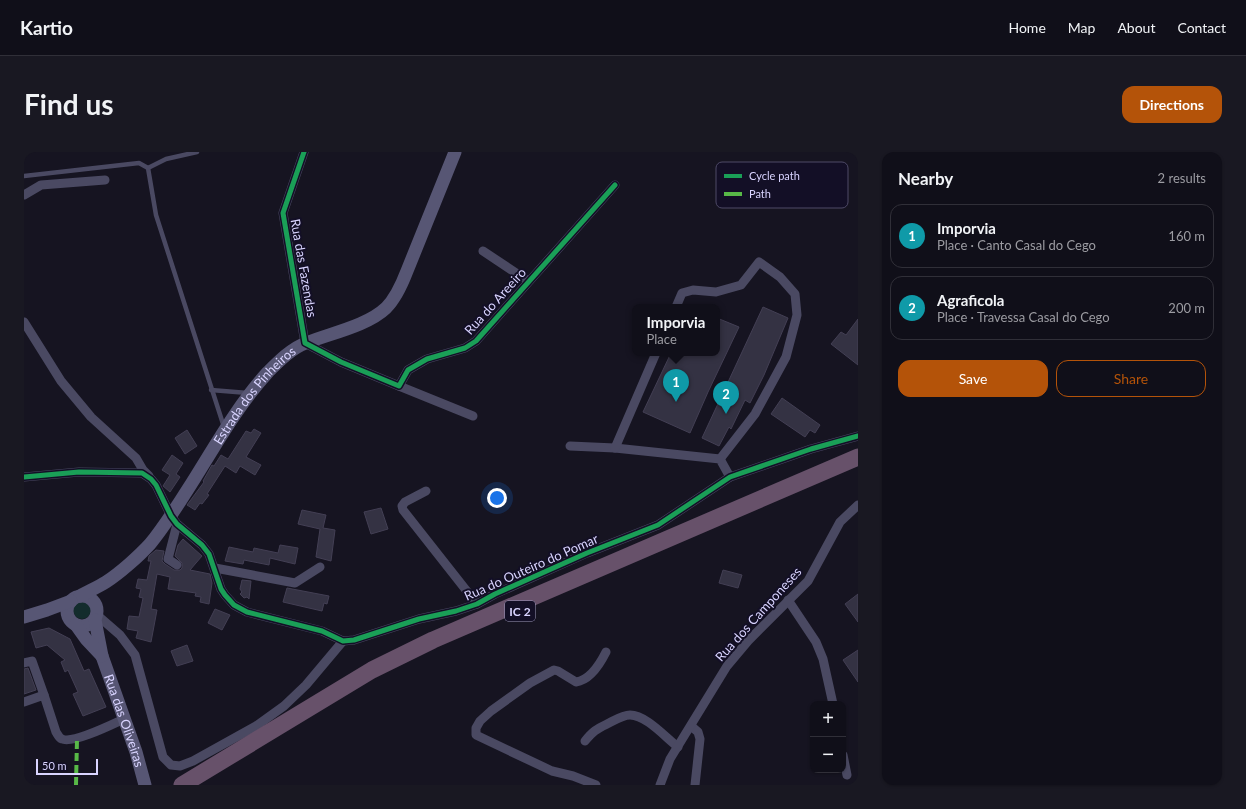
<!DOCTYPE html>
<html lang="en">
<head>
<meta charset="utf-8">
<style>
  body { margin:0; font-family:Lato,sans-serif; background:#191822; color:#f1f3f6 }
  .controls { position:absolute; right:12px; bottom:12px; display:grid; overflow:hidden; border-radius:8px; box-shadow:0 1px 3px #0004 }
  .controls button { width:36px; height:36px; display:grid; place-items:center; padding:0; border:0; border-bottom:1px solid #302f38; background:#100f19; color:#f1f3f6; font:20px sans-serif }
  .scale { position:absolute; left:12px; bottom:10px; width:62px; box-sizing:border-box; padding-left:4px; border:2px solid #d9d4ff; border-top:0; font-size:11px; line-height:14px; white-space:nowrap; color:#d9d4ff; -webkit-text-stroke:3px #130f26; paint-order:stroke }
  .you { position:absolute; left:473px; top:346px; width:14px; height:14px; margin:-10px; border:3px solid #fff; border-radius:50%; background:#1a73e8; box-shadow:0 0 0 6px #1a73e833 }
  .badge { display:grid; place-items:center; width:26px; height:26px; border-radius:50%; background:#b45309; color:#fff; font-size:13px; font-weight:700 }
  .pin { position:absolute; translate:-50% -33px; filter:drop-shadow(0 1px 2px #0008) }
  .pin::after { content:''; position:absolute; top:21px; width:14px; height:12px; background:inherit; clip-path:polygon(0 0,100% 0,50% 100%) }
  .popup { position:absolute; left:608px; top:152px; width:88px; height:52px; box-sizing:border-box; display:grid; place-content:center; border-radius:8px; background:#100f19; filter:drop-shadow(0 1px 3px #0005); font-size:13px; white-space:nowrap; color:#9c9ca2 }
  .popup b { font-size:15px; color:#f1f3f6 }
  .popup::after { content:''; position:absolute; left:50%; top:100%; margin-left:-8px; border:8px solid transparent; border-top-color:#100f19 }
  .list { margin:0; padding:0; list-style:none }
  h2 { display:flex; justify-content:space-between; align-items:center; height:52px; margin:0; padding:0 16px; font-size:17px }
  h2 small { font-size:13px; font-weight:400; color:#9c9ca2 }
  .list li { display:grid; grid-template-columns:26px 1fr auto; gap:12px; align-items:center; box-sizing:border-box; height:64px; margin:0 8px 8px; padding:0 8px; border:1px solid #302f38; border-radius:12px }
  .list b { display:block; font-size:15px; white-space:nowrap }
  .list p { margin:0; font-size:13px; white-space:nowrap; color:#9c9ca2 }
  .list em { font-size:13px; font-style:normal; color:#9c9ca2 }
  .actions { display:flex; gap:8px; padding:12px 16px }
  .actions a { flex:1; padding:9px 0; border:1px solid #b45309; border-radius:12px; text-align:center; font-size:14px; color:#b45309 }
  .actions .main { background:#b45309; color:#fff }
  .map { position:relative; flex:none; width:834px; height:633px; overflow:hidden; border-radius:12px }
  header { display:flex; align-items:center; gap:24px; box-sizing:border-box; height:56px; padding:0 20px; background:#100f19; border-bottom:1px solid #302f38 }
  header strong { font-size:19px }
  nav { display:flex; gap:22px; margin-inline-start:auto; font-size:14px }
  .intro { display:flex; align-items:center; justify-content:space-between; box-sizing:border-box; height:96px; padding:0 24px }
  h1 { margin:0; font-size:28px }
  .button { padding:10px 18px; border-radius:12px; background:#b45309; color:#fff; font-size:14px; font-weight:700 }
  main { display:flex; gap:24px; padding:0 24px }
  aside { flex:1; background:#100f19; border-radius:12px; box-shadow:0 1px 3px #0004 }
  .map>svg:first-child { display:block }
</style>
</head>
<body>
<header>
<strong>Kartio</strong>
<nav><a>Home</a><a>Map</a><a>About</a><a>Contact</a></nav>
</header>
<div class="intro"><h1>Find us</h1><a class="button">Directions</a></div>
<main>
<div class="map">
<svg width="834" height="633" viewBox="0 0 834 633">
  <rect width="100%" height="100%" fill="#161421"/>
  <circle fill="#132c2d" cx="58" cy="458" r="9"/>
  <g fill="#343243" stroke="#433f54">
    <polygon points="739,155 764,166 740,223 726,251 721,248 707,277 705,275 695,294 678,286"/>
    <polygon points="693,166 715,175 684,240 666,281 619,260 647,201 693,201"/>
    <polygon points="834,167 834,213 807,192 817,180 822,183"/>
    <polygon points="758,246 796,273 791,281 786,278 781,285 747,262"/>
    <polygon points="230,277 237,281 222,305 237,313 231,323 216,314 212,321 201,314 183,342 185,343 178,352 176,351 171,358 163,353 180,330 179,329 188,313 190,314 197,303 204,307 222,279 227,281"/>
    <polygon points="163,278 173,294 161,302 151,286"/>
    <polygon points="148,303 159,311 152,322 156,325 146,340 139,334 146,323 138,318"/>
    <polygon points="357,356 364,377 347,382 340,360"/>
    <polygon points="278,358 302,363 299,376 311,378 307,409 292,405 296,377 274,372"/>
    <polygon points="159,387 178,404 166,418 186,422 188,431 185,452 176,450 177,445 171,444 172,441 144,437 146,425 133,422 127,457 133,458 127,490 112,486 114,479 103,477 105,464 115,465 119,446 115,445 117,437 112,436 114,427 123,428 127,409 124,409 125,404 132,398 140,399 138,409 141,412 150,418 156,418 158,416 158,411 151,404 154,393"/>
    <polygon points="256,393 274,396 271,412 246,406 245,413 220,408 219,412 201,409 205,395 229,400 230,396 254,401"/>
    <polygon points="699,418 718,423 714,436 695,431"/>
    <polygon points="218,428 227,429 225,447 223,445 220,446 216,442 218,440 216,437"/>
    <polygon points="263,436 305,444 303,452 300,451 298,459 259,450"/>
    <polygon points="834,442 834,470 821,452"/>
    <polygon points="191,457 206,463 198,478 184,471"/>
    <polygon points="25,476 46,487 60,519 65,517 82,555 59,564 49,542 54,540 44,518 41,520 37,510 41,508 23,493 12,496 7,480"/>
    <polygon points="163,493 169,509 153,514 147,499"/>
    <polygon points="834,498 834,530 819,508"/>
    <polygon points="4,516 12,538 0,542 0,517"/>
  </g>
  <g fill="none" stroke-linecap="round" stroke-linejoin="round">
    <g stroke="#4a4962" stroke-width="4.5">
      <polyline points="124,16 132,63 200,275"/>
      <polyline points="124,16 142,7 173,0"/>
      <polyline points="0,24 115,11 124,16"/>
      <polyline points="187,238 224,241"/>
    </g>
    <g stroke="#4a4962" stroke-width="9">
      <polyline points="280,0 259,61 281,191 317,210 375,234 384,218 403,207 441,196 452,189 591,33"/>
      <polyline points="0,43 17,33 81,28"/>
      <polyline points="459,99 504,129"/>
      <polyline points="652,155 658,141 669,138 692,140 717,133 735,110 756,125 771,142 773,163 762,205 731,262 696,307"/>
      <polyline points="0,170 37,229 67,265 112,306 119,318 125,324"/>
      <polyline points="375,234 449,264"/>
      <polyline points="546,294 591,296 696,307 706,325"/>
      <polyline points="591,296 632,201"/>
      <polyline points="0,325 55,320 118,321 127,327 132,333 147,364 153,372 178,393 185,402 197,437 201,443 210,453 223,460 298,479 319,489 330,488 395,467 432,459 453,452 471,442 563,401 634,373 706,325 787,297 834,284"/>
      <polyline points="402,339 381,350 378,354 379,358 453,452"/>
      <polyline points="153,413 144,407 153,372"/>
      <polyline points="191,416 271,431 296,415"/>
      <polyline points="764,448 792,490 799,507 809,552"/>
      <polyline points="73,463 96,483 111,503 139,605 147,613 156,614 169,609 232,574 260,554 282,533 319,489"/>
      <polyline points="0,511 8,509 20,543"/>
      <path d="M 0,550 L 20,543 L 32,580 C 34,583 35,586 38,587 C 49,592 89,572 100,567"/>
      <polyline points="667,574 674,580 676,587 671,633"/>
      <path d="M 561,589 C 570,578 573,577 585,571 C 591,568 599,563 606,563 C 622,563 641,585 654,595"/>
      <polyline points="819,603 823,623"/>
      <path d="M 572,633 L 549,624 L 528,619 L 452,583 L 452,576 L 456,569 L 467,559 L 506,531 L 530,518 L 534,519 L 552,530 C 566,528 576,512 582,500"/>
      <polyline points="636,633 646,607 703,514 724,489 784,429 816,370 834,353"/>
    </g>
    <g stroke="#575674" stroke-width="13">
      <circle cx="58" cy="459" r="15"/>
      <path id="s1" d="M 56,444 C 65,439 74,435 82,430 C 96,421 115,404 126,392 C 140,375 152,356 164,337 C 189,298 212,255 244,220 C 255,209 268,196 282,191 C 307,181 343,174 362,156 C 372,146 378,132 383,119 L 431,0"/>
      <polyline points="0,465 23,458 47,449"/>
      <path id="s2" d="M 71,468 L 78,504 L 112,600 L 121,633"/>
      <polyline points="52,473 62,487 78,504"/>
    </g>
    <polyline stroke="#67516a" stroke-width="17" points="158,633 348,518 409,488 834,305"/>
    <polyline stroke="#58b947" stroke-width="4" stroke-dasharray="8 4" stroke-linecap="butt" points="52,633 53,587"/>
    <g stroke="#130f26" stroke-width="8">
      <g id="cycleway">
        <polyline points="280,0 259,61 281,191 317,210 375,234 384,218 403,207 441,196 452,189 591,33"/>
        <polyline points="0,325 55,320 118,321 127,327 132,333 147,364 153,372 178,393 185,402 197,437 201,443 210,453 223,460 298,479 319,489 330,488 395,467 432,459 453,452 471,442 563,401 634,373 706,325 787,297 834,284"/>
      </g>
    </g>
    <use href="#cycleway" stroke="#1a9f57" stroke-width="5"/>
  </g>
  <g text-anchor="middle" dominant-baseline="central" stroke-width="4" stroke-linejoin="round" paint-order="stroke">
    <rect fill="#130f26" stroke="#9e99be" stroke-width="1" x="481" y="449" width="30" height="20" rx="3"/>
    <g font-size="12" font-weight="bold" fill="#d9d4ff">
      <text x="496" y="459">IC 2</text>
    </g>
    <g font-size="13" fill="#d9d4ff" stroke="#130f26">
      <text transform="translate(280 116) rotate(80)">Rua das Fazendas</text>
      <text transform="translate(471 149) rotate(-48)">Rua do Areeiro</text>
      <text stroke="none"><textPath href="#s1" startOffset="270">Estrada dos Pinheiros</textPath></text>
      <text transform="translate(507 415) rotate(-24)">Rua do Outeiro do Pomar</text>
      <text transform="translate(734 462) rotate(-48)">Rua dos Camponeses</text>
      <text stroke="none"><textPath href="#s2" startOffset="105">Rua das Oliveiras</textPath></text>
    </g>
  </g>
  <rect x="692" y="10" width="132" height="46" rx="6" fill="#130f26" stroke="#4e4a67" stroke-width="1"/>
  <rect x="700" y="22" width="18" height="4" fill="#1a9f57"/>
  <rect x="700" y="40" width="18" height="4" fill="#58b947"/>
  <g font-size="11" fill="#d9d4ff">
    <text x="725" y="28">Cycle path</text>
    <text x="725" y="46">Path</text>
  </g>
</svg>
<div class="controls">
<button>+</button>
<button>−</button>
</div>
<div class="scale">50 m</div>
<div class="you"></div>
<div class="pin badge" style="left:652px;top:250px;background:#0f9aa8">1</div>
<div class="popup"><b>Imporvia</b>Place</div>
<div class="pin badge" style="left:702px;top:262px;background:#0f9aa8">2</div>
</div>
<aside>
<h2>Nearby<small>2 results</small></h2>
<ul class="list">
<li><span class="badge" style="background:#0f9aa8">1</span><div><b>Imporvia</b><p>Place · Canto Casal do Cego</p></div><em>160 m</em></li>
<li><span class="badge" style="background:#0f9aa8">2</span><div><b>Agraficola</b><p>Place · Travessa Casal do Cego</p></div><em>200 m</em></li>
</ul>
<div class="actions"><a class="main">Save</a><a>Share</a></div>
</aside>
</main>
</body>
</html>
